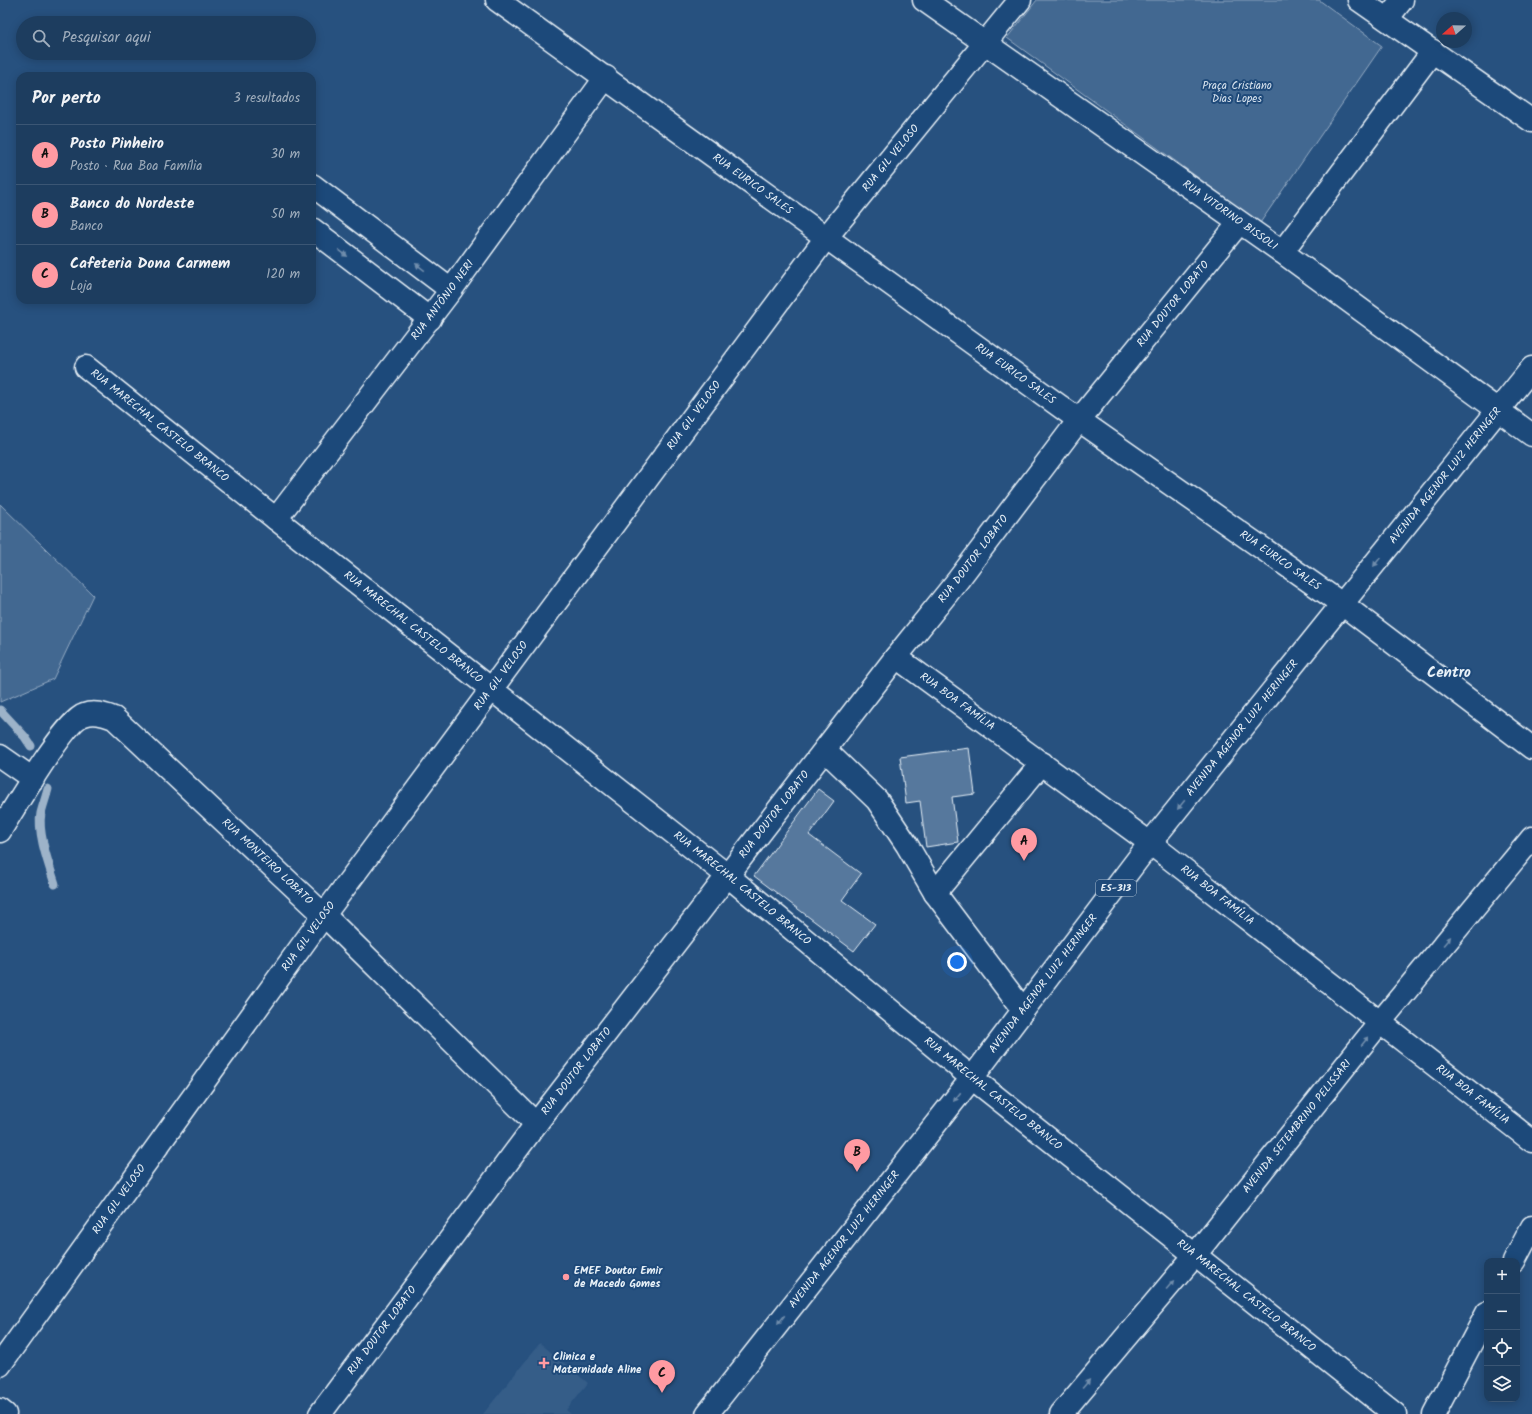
<!DOCTYPE html>
<html lang="pt">
<head>
<meta charset="utf-8">
<style>
  body { margin:0; font-family:Kalam,sans-serif; background:#2a4868; color:#f1f3f6 }
  .controls { position:absolute; right:12px; bottom:12px; display:grid; overflow:hidden; border-radius:8px; box-shadow:0 2px 10px #0003 }
  .controls button { width:36px; height:36px; display:grid; place-items:center; padding:0; border:0; border-bottom:1px solid #3b5674; background:#1d3d5f; color:#f1f3f6; font:20px sans-serif }
  .compass { position:absolute; left:1436px; top:12px; width:36px; height:36px; border-radius:50%; background:#1d3d5f; box-shadow:0 2px 10px #0003; rotate:250deg }
  .you { position:absolute; left:957px; top:962px; width:14px; height:14px; margin:-10px; border:3px solid #fff; border-radius:50%; background:#1a73e8; box-shadow:0 0 0 6px #1a73e833 }
  .badge { display:grid; place-items:center; width:26px; height:26px; border-radius:50%; background:#ff9aa2; color:#111; font-size:13px; font-weight:700 }
  .pin { position:absolute; translate:-50% -33px; filter:drop-shadow(0 1px 2px #0008) }
  .pin::after { content:''; position:absolute; top:21px; width:14px; height:12px; background:inherit; clip-path:polygon(0 0,100% 0,50% 100%) }
  .list { margin:0; padding:0; list-style:none }
  h2 { display:flex; justify-content:space-between; align-items:center; height:52px; margin:0; padding:0 16px; font-size:17px }
  h2 small { font-size:13px; font-weight:400; color:#a0aebd }
  .list li { display:grid; grid-template-columns:26px 1fr auto; gap:12px; align-items:center; box-sizing:border-box; height:60px; padding:0 16px; border-top:1px solid #3b5674 }
  .list b { display:block; font-size:15px; white-space:nowrap }
  .list p { margin:0; font-size:13px; white-space:nowrap; color:#a0aebd }
  .list em { font-size:13px; font-style:normal; color:#a0aebd }
  .icon { flex:none; width:22px; height:22px; fill:none; stroke:currentColor; stroke-width:2; stroke-linecap:round; stroke-linejoin:round }
  .map { position:relative; flex:none; width:1532px; height:1414px; overflow:hidden }
  .search { position:absolute; background:#1d3d5f; box-shadow:0 2px 10px #0003; left:16px; top:16px; width:300px; height:44px; display:flex; align-items:center; gap:10px; box-sizing:border-box; padding:0 14px; border-radius:22px; color:#a0aebd; font-size:15px }
  .panel { position:absolute; background:#1d3d5f; box-shadow:0 2px 10px #0003; left:16px; top:72px; width:300px; height:232px; border-radius:12px }
  .map>svg:first-child { display:block }
</style>
</head>
<body>
<div class="map">
<svg width="1532" height="1414" viewBox="0 0 1532 1414">
  <rect width="100%" height="100%" fill="#27517f"/>
  <filter id="ink" filterUnits="userSpaceOnUse"><feTurbulence type="fractalNoise" baseFrequency=".025" numOctaves="2"/><feDisplacementMap in="SourceGraphic" scale="8" xChannelSelector="R" yChannelSelector="G"/><feConvolveMatrix kernelMatrix="1 2 1 2 8 2 1 2 1" color-interpolation-filters="sRGB"/></filter>
  <g filter="url(#ink)">
    <polygon fill="#355d88" points="540,1343 588,1383 566,1410 571,1414 483,1414"/>
    <g fill="#436891" stroke="#96acc4">
      <polygon points="1037,0 1319,0 1382,46 1260,223 1007,38"/>
      <polygon points="0,504 93,595 53,679 0,702"/>
    </g>
    <g fill="none" stroke-linecap="round" stroke-linejoin="round">
      <g stroke="#9db3c9" stroke-width="9">
        <polyline points="0,710 25,737 31,746"/>
        <path d="M 48,789 C 46,797 43,805 41,813 C 37,833 49,865 55,884"/>
      </g>
    </g>
    <g fill="#57789d" stroke="#e8f1f8">
      <polygon points="969,748 975,794 952,797 958,842 926,847 920,801 906,803 900,757"/>
      <polygon points="818,789 834,801 809,835 861,874 842,900 875,924 854,951 754,876"/>
    </g>
    <g fill="none" stroke-linecap="round" stroke-linejoin="round">
      <g stroke="#e8f1f8" stroke-width="25">
        <g id="minor">
          <path id="s1" d="M 497,0 L 1079,420 L 1342,604 L 1532,748"/>
          <path id="s2" d="M 924,0 L 1282,252 L 1532,435"/>
          <polyline points="1359,0 1532,121"/>
          <polyline points="1387,19 1402,0"/>
          <polyline points="312,185 451,290"/>
          <polyline points="312,229 430,319"/>
          <polyline points="1282,252 1433,51"/>
          <path id="s3" d="M 86,367 L 276,519 L 728,876 L 972,1078 L 1395,1414"/>
          <path id="s4" d="M 276,519 L 451,290 L 606,77"/>
          <path id="s5" d="M 896,657 L 1150,843 L 1532,1141"/>
          <polyline points="825,750 877,800 907,845 935,893 1023,1010"/>
          <polyline points="0,756 33,779"/>
          <path id="s6" d="M 0,831 C 13,810 66,720 84,715 C 95,711 105,715 114,718 L 324,915 L 536,1124"/>
          <polyline points="935,893 1042,763"/>
          <polyline points="1514,1261 1532,1227"/>
          <path id="s7" d="M 0,1365 L 324,915 L 825,239 L 1020,0"/>
          <polyline points="0,1410 5,1414"/>
          <path id="s8" d="M 320,1414 L 536,1124 L 896,657 L 958,580 L 1079,420 L 1239,223"/>
          <polyline points="1434,1414 1487,1313"/>
        </g>
      </g>
      <g stroke="#e8f1f8" stroke-width="25">
        <g id="major">
          <path id="s9" d="M 707,1414 L 972,1078 L 1150,843 L 1532,368"/>
          <path id="s10" d="M 1061,1414 L 1195,1255 L 1381,1021 L 1532,838"/>
        </g>
      </g>
      <use href="#minor" stroke="#1f4a7a" stroke-width="22"/>
      <use href="#major" stroke="#1f4a7a" stroke-width="22"/>
    </g>
    <defs><path id="oneway-solid" d="M-6-.8H1V-3.2L6.5 0L1 3.2V.8H-6Z"/></defs>
    <g fill="#6f8dac">
      <use href="#oneway-solid" transform="translate(343 253) rotate(37)"/>
      <use href="#oneway-solid" transform="translate(420 267) rotate(-143)"/>
      <use href="#oneway-solid" transform="translate(1377 562) rotate(128)"/>
      <use href="#oneway-solid" transform="translate(1181 805) rotate(129)"/>
      <use href="#oneway-solid" transform="translate(1447 941) rotate(-50)"/>
      <use href="#oneway-solid" transform="translate(1365 1041) rotate(-51)"/>
      <use href="#oneway-solid" transform="translate(957 1097) rotate(128)"/>
      <use href="#oneway-solid" transform="translate(1170 1285) rotate(-50)"/>
      <use href="#oneway-solid" transform="translate(781 1320) rotate(128)"/>
      <use href="#oneway-solid" transform="translate(1086 1384) rotate(-50)"/>
    </g>
  </g>
  <g fill="#ff9aa2" stroke="#1f4a7a" stroke-width="1.5">
    <circle cx="566" cy="1277" r="4"/>
    <path d="M542 1357h4v4h4v4h-4v4h-4v-4h-4v-4h4z"/>
  </g>
  <g text-anchor="middle" dominant-baseline="central" stroke-width="4" stroke-linejoin="round" paint-order="stroke">
    <rect fill="#1f4a7a" stroke="#acbfd2" stroke-width="1" x="1096" y="880" width="40" height="16" rx="3"/>
    <g font-size="10" font-weight="bold" fill="#e8f1f8">
      <text x="1116" y="888">ES-313</text>
    </g>
    <g font-size="11" fill="#d8e3ee" stroke="#1f4a7a">
      <text x="1237" y="86">Praça Cristiano<tspan x="1237" dy="13">Dias Lopes</tspan></text>
    </g>
    <g font-size="11" fill="#e8f1f8" stroke="#1f4a7a">
      <text stroke="none"><textPath href="#s7" startOffset="1500">RUA GIL VELOSO</textPath></text>
      <text stroke="none"><textPath href="#s1" startOffset="315">RUA EURICO SALES</textPath></text>
      <text stroke="none"><textPath href="#s2" startOffset="374">RUA VITORINO BISSOLI</textPath></text>
      <text stroke="none"><textPath href="#s4" startOffset="275">RUA ANTÔNIO NERI</textPath></text>
      <text stroke="none"><textPath href="#s8" startOffset="1400">RUA DOUTOR LOBATO</textPath></text>
      <text stroke="none"><textPath href="#s1" startOffset="639">RUA EURICO SALES</textPath></text>
      <text stroke="none"><textPath href="#s7" startOffset="1176">RUA GIL VELOSO</textPath></text>
      <text stroke="none"><textPath href="#s3" startOffset="94">RUA MARECHAL CASTELO BRANCO</textPath></text>
      <text stroke="none"><textPath href="#s9" startOffset="1194">AVENIDA AGENOR LUIZ HERINGER</textPath></text>
      <text stroke="none"><textPath href="#s8" startOffset="1076">RUA DOUTOR LOBATO</textPath></text>
      <text stroke="none"><textPath href="#s1" startOffset="963">RUA EURICO SALES</textPath></text>
      <text stroke="none"><textPath href="#s3" startOffset="418">RUA MARECHAL CASTELO BRANCO</textPath></text>
      <text stroke="none"><textPath href="#s7" startOffset="852">RUA GIL VELOSO</textPath></text>
      <text stroke="none"><textPath href="#s5" startOffset="76">RUA BOA FAMÍLIA</textPath></text>
      <text stroke="none"><textPath href="#s9" startOffset="870">AVENIDA AGENOR LUIZ HERINGER</textPath></text>
      <text stroke="none"><textPath href="#s8" startOffset="752">RUA DOUTOR LOBATO</textPath></text>
      <text stroke="none"><textPath href="#s6" startOffset="385">RUA MONTEIRO LOBATO</textPath></text>
      <text stroke="none"><textPath href="#s3" startOffset="838">RUA MARECHAL CASTELO BRANCO</textPath></text>
      <text stroke="none"><textPath href="#s5" startOffset="400">RUA BOA FAMÍLIA</textPath></text>
      <text stroke="none"><textPath href="#s7" startOffset="528">RUA GIL VELOSO</textPath></text>
      <text stroke="none"><textPath href="#s9" startOffset="546">AVENIDA AGENOR LUIZ HERINGER</textPath></text>
      <text stroke="none"><textPath href="#s8" startOffset="428">RUA DOUTOR LOBATO</textPath></text>
      <text stroke="none"><textPath href="#s3" startOffset="1162">RUA MARECHAL CASTELO BRANCO</textPath></text>
      <text stroke="none"><textPath href="#s5" startOffset="724">RUA BOA FAMÍLIA</textPath></text>
      <text stroke="none"><textPath href="#s10" startOffset="372">AVENIDA SETEMBRINO PELISSARI</textPath></text>
      <text stroke="none"><textPath href="#s7" startOffset="204">RUA GIL VELOSO</textPath></text>
      <text stroke="none"><textPath href="#s9" startOffset="222">AVENIDA AGENOR LUIZ HERINGER</textPath></text>
      <text stroke="none"><textPath href="#s3" startOffset="1486">RUA MARECHAL CASTELO BRANCO</textPath></text>
      <text stroke="none"><textPath href="#s8" startOffset="104">RUA DOUTOR LOBATO</textPath></text>
    </g>
    <g font-size="11" font-weight="bold" fill="#e8f1f8" stroke="#1f4a7a" text-anchor="start">
      <text x="574" y="1271">EMEF Doutor Emir<tspan x="574" dy="13">de Macedo Gomes</tspan></text>
      <text x="553" y="1357">Clinica e<tspan x="553" dy="13">Maternidade Aline</tspan></text>
    </g>
    <g font-size="15" font-weight="bold" fill="#e8f1f8" stroke="#1f4a7a">
      <text x="1449" y="673">Centro</text>
    </g>
  </g>
</svg>
<div class="controls">
<button>+</button>
<button>−</button>
<button><svg class="icon" aria-label="locate" viewBox="0 0 24 24"><circle cx="12" cy="12" r="6"/><path d="M12 2v4M12 18v4M2 12h4M18 12h4"/></svg></button>
<button><svg class="icon" aria-label="layers" viewBox="0 0 24 24"><path d="M12 4l9 5-9 5-9-5zM3 14l9 5 9-5"/></svg></button>
</div>
<svg class="compass" viewBox="-18 -18 36 36"><path d="M0-13l5 13h-10z" fill="#e53935"/><path d="M0 13l5-13h-10z" fill="#a0aebd"/></svg>
<div class="you"></div>
<div class="pin badge" style="left:1024px;top:861px">A</div>
<div class="pin badge" style="left:857px;top:1172px">B</div>
<div class="pin badge" style="left:662px;top:1393px">C</div>
<div class="search"><svg class="icon" aria-label="search" viewBox="0 0 24 24"><circle cx="10" cy="10" r="6"/><path d="M15 15l6 6"/></svg>Pesquisar aqui</div>
<section class="panel">
<h2>Por perto<small>3 resultados</small></h2>
<ul class="list">
<li><span class="badge">A</span><div><b>Posto Pinheiro</b><p>Posto · Rua Boa Família</p></div><em>30 m</em></li>
<li><span class="badge">B</span><div><b>Banco do Nordeste</b><p>Banco</p></div><em>50 m</em></li>
<li><span class="badge">C</span><div><b>Cafeteria Dona Carmem</b><p>Loja</p></div><em>120 m</em></li>
</ul>
</section>
</div>
</body>
</html>
